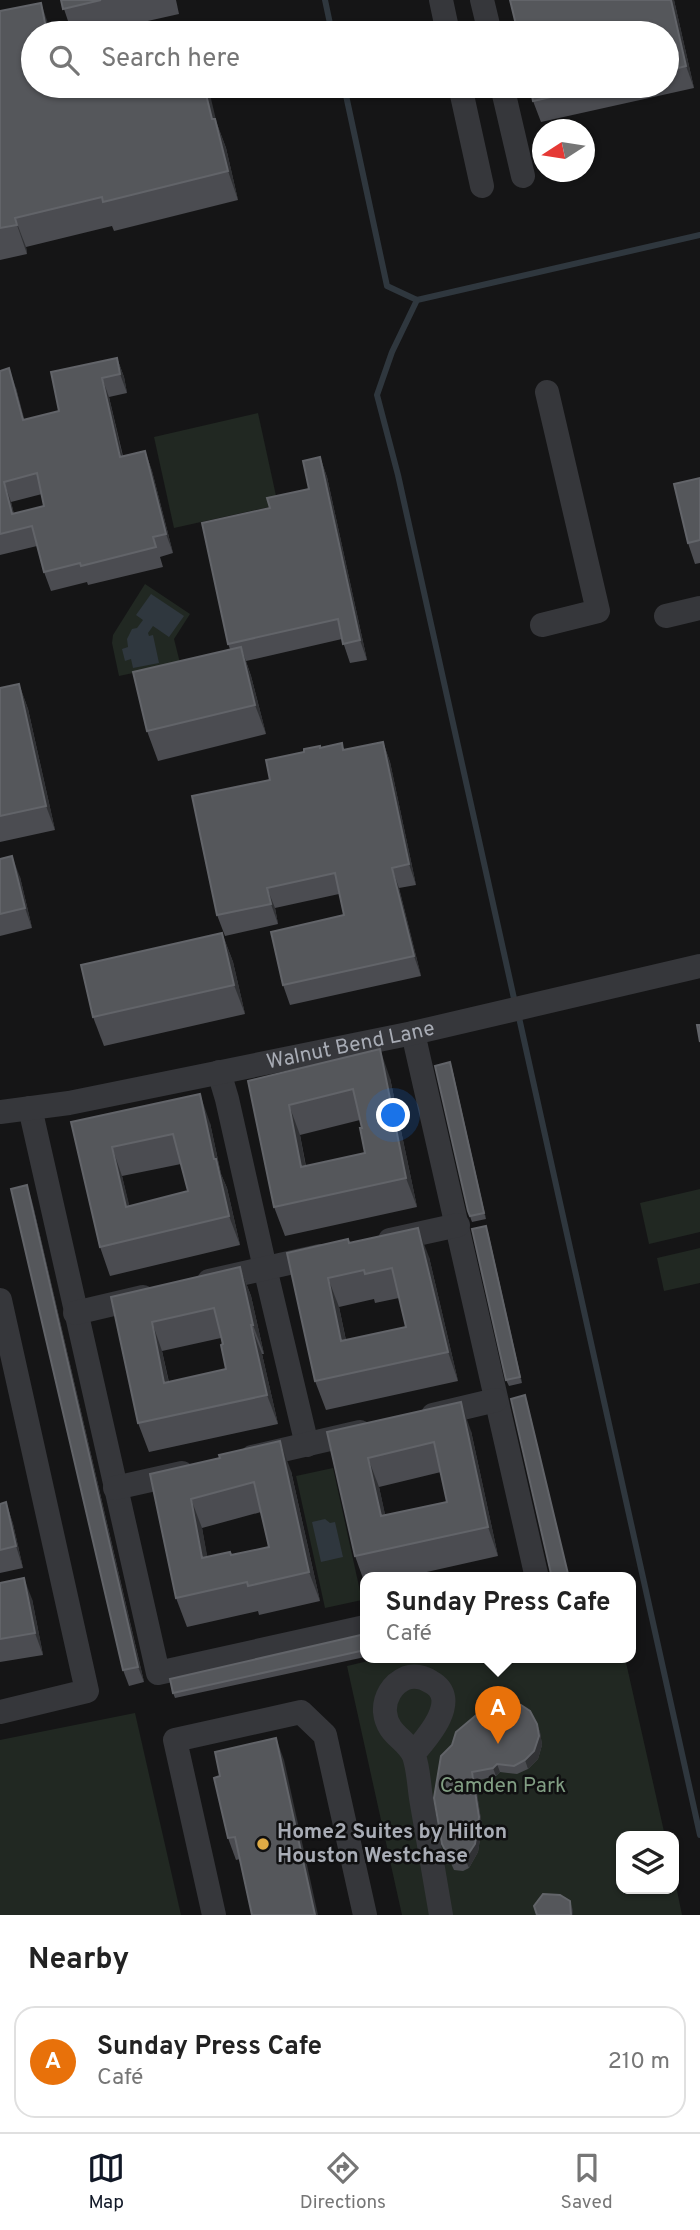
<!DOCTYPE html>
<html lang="en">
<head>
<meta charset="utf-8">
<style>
  body { margin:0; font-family:Overpass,sans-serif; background:#f2f2f2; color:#222 }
  .controls { position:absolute; right:21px; bottom:21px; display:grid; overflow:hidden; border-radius:14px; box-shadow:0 2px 5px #0004 }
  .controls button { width:63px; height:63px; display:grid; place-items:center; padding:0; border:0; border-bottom:2px solid #e0e0e0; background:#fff; color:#222; font:35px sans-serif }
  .compass { position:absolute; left:532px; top:119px; width:63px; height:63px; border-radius:50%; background:#fff; box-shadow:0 2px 5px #0004; rotate:258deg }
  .you { position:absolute; left:394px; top:1116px; width:24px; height:24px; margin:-18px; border:5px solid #fff; border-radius:50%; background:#1a73e8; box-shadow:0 0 0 10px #1a73e833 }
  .badge { display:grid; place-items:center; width:46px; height:46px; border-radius:50%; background:#111827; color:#fff; font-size:23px; font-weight:700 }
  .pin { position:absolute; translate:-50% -58px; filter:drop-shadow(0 2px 4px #0008) }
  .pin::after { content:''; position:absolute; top:37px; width:24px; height:21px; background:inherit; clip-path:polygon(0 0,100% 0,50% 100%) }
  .popup { position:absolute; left:360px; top:1572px; width:276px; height:91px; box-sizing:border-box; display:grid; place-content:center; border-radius:14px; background:#fff; filter:drop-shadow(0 2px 5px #0005); font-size:23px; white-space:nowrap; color:#767676 }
  .popup b { font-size:26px; color:#222 }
  .popup::after { content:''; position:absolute; left:50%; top:100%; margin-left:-14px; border:14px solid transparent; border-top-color:#fff }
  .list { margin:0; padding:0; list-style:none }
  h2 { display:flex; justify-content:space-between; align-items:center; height:91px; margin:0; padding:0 28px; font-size:30px }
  h2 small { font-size:23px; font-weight:400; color:#767676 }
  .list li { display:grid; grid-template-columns:46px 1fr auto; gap:21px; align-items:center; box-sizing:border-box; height:112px; margin:0 14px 14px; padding:0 14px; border:2px solid #e0e0e0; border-radius:21px }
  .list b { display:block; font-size:26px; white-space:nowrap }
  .list p { margin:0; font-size:23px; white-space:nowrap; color:#767676 }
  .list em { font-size:23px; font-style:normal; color:#767676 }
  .icon { flex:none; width:38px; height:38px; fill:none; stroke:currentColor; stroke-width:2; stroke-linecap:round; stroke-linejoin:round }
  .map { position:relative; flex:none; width:700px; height:1915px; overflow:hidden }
  .search { position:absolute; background:#fff; box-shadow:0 2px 5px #0004; left:21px; right:21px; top:21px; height:77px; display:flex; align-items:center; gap:18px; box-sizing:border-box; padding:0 24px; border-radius:38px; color:#767676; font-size:26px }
  .sheet { height:217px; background:#fff }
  nav { display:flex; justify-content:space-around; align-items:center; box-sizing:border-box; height:98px; border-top:2px solid #e0e0e0; background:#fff; font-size:19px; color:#767676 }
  nav a { display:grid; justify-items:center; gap:4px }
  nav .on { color:#111827 }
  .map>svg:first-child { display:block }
</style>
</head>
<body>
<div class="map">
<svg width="700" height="1915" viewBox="0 0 700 1915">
  <rect width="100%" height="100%" fill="#151516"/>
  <g fill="#212822">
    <polygon points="258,413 278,505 174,528 154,437"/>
    <polygon points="145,584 190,614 174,639 180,663 119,676 112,643 113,635"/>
    <polygon points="700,1189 700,1232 649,1244 640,1203"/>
    <polygon points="700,1248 700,1283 664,1291 657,1258"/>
    <polygon points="333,1468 362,1600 325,1608 296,1476"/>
    <polygon points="381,1658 625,1658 665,1836 621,1836 621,1889 674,1889 674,1876 682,1915 402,1915 347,1666"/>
    <polygon points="135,1713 181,1915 0,1915 0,1740"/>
  </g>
  <g fill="#2f373e">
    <polygon points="151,594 184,616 169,637 153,626 148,633 149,636 153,635 159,663 133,668 131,659 125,661 122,649 128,647 127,639 132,629 137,628 143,620 136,615"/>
    <polygon points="325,1519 330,1523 335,1522 343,1557 321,1562 312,1522"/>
  </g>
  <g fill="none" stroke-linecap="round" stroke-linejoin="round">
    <g stroke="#2f373e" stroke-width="6">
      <polyline points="325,0 332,33"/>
      <polyline points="344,86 387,286 417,300 700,235"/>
      <polyline points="417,300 392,352 377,395 398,475 515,1003"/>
      <polyline points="518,1013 700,1835"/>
    </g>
    <g stroke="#36373b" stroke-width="24">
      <polyline points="441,0 448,33"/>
      <polyline points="482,0 490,33"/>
      <polyline points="460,86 482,186"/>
      <polyline points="502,86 523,176"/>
      <polyline points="666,616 700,608"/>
      <polyline points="542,625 598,611 547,392"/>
      <polyline points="413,1033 537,1578"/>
      <polyline points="219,1072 227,1099 265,1268 307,1445"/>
      <polyline points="30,1108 158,1673 365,1627"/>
      <path id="s1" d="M 0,1112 L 69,1103 L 413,1033 L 700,966"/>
      <polyline points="390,1240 458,1225"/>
      <polyline points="209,1281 320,1256"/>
      <polyline points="0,1300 87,1691 0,1712"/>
      <polyline points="75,1313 143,1297"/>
      <polyline points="433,1415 496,1400"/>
      <polyline points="252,1457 360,1432"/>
      <polyline points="115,1488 182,1473"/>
      <path d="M 413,1754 C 427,1738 462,1699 431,1682 C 423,1677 415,1675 406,1678 C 392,1684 384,1698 385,1712 C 387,1735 407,1739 414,1756 C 419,1770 419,1789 422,1804 C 428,1841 435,1878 441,1915"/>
      <polyline points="214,1915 175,1740 301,1712 325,1735 365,1915"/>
    </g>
  </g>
  <g fill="#4b4c51" fill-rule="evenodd">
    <polygon points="61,0 176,0 179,14 94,33 72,33"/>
    <polygon points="510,0 674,0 694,88 541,122 533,101 530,86 667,86 667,33"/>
    <polygon points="0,11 33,86 217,124 226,148 238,200 114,231 112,226 26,247 27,254 0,260"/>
    <path d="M 117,358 L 124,377 L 127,393 L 109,397 L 123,456 L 145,451 L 152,471 L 173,553 L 160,557 L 163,567 L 88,585 L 87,582 L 51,591 L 44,572 L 37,546 L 0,555 L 0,371 L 16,388 L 24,420 L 59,411 ZM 42,494 L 44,506 L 14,514 L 11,502 Z"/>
    <polygon points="320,457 327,477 367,660 350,663 342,639 246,661 251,676 266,734 158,761 147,731 230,649 228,644 270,508 309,489"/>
    <polygon points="700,478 700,563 695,564 688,543"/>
    <polygon points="19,684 28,709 55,830 0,842 0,688"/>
    <polygon points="383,742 390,762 416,885 399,888 421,976 290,1005 283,985 344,915 339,894 275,908 278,924 225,936 217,915 320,748 342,743 344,750"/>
    <polygon points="0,859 20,877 32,928 0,936"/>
    <polygon points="222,933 233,962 245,1014 104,1046 93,1017"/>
    <polygon points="452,1068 486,1219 472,1222 468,1211"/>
    <path d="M 390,1078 L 417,1207 L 285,1236 L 274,1207 L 248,1081 ZM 360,1120 L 365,1153 L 306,1166 L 300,1135 Z"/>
    <path d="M 71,1122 L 210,1123 L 221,1174 L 227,1188 L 240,1245 L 110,1276 L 100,1247 ZM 181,1164 L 188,1191 L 129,1206 L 122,1176 Z"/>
    <polygon points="32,1201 144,1682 129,1686 123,1670"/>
    <polygon points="488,1232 522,1383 509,1386 506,1380"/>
    <path d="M 350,1243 L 429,1257 L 458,1381 L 326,1410 L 315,1381 L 287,1253 ZM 399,1298 L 406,1327 L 346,1340 L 339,1307 L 374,1299 L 375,1303 Z"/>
    <path d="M 240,1267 L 251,1296 L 264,1354 L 262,1354 L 278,1424 L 149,1452 L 138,1423 L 111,1297 ZM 221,1338 L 226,1369 L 169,1382 L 162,1351 Z"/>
    <path d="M 471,1431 L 498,1556 L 400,1578 L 365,1578 L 365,1584 L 355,1556 L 327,1432 ZM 441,1472 L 447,1502 L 385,1515 L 379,1487 Z"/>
    <path d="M 220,1458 L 291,1471 L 320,1601 L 259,1615 L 258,1611 L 187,1627 L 176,1598 L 150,1474 ZM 261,1512 L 269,1547 L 232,1555 L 207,1557 L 202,1528 Z"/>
    <polygon points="6,1502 13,1524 23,1568 0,1573 0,1504"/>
    <polygon points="0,1583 32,1599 43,1655 0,1662"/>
    <polygon points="365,1634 365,1657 175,1698 173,1693"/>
    <polygon points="537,1724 540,1732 542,1745 538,1759 528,1769 517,1774 500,1772 496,1776 475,1781 482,1826 478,1852 469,1868 463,1871 454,1870 442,1844 434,1798"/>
    <polygon points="284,1760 240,1859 236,1860 228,1838"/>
  </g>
  <g fill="#313235">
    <polygon points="671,0 674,0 694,88 686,66"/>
    <polygon points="41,3 51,32 52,33 47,33"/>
    <polygon points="204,86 208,86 217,124 226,148 238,200 228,171 212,119"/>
    <polygon points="15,218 26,247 27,254 17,225"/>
    <polygon points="117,358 124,377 127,393 120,374"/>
    <polygon points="9,368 16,388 30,440 23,420"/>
    <polygon points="102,378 109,397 127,476 120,457"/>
    <polygon points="145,451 152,471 173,553 166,534"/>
    <polygon points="320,457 327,477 367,660 360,640"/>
    <polygon points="4,482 11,502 18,530 12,514"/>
    <polygon points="241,647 251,676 266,734 255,705"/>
    <polygon points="19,684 28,709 55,830 46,806"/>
    <polygon points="383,742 390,762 416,885 409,864"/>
    <polygon points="12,856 20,877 32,928 25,908"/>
    <polygon points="392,868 399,888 421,976 414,956"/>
    <polygon points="267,888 275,908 278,924 271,904"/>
    <polygon points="222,933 233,962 245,1014 234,985"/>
    <polygon points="380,1049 390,1078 417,1207 406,1178"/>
    <polygon points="450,1062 452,1068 486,1219 484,1213"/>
    <polygon points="200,1094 210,1123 221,1174 227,1188 240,1245 229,1216 214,1159"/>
    <polygon points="289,1105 300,1135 311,1196 301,1167"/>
    <polygon points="112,1147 122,1176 137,1236 126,1207"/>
    <polygon points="27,1185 32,1201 144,1682 138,1667"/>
    <polygon points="486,1226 488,1232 522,1383 520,1377"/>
    <polygon points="418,1228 429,1257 458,1381 448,1352"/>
    <polygon points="240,1267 251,1296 264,1354 253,1325"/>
    <polygon points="328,1278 339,1307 352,1370 341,1341"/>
    <polygon points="152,1322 162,1351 175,1412 164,1383"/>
    <polygon points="251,1325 262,1354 278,1424 267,1395"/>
    <polygon points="525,1395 527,1401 569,1578"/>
    <polygon points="461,1402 471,1431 498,1556 488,1527"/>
    <polygon points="280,1441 291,1471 320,1601 309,1572"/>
    <polygon points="368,1458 379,1487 392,1545 381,1516"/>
    <polygon points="191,1499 202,1528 213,1587 202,1558"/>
    <polygon points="6,1502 13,1524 23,1568 16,1546"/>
    <polygon points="24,1578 32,1599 43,1655 35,1633"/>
    <polygon points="537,1724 540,1732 542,1745 538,1759 528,1769 525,1760"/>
    <polygon points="276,1738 284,1760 318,1915 315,1915"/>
    <polygon points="497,1764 500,1772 496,1776 493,1768"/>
    <polygon points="472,1772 475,1781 482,1826 478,1852 469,1868 465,1859"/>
    <polygon points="570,1901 573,1910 573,1915 571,1915"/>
  </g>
  <g fill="#55575b" stroke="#626469" stroke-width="2" fill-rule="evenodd">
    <polygon points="61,0 101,0 63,9"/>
    <polygon points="510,0 671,0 686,66 667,71 667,33 518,33"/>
    <polygon points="41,3 47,33 33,33 33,86 204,86 212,119 215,119 228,171 103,202 102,197 15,218 17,225 0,228 0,11"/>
    <polygon points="530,86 600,86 533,101"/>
    <path d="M 117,358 L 120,374 L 102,378 L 120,457 L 145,451 L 166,534 L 153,537 L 156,547 L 81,566 L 80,563 L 44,572 L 32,526 L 0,534 L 0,371 L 9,368 L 23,420 L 59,411 L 51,372 ZM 37,473 L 44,506 L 12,514 L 4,482 Z"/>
    <polygon points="320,457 360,640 343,644 338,619 228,644 202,523 270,508 267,498 309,489 303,461"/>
    <polygon points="700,478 700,540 688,543 674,484"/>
    <polygon points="241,647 255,705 147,731 133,672"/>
    <polygon points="19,684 46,806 0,816 0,688"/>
    <polygon points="383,742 409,864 392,868 414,956 283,985 271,932 344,915 335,873 267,888 271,904 217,915 192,796 270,780 266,760 304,752 304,749 320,746 320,748 342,743 343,750"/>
    <polygon points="12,856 25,908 0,914 0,859"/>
    <polygon points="222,933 234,985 93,1017 81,965"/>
    <polygon points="697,1025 700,1025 700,1042"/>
    <path d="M 380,1049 L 406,1178 L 274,1207 L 248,1081 ZM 353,1089 L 362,1128 L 360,1128 L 365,1153 L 301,1167 L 289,1105 Z"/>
    <polygon points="450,1062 484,1213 470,1216 468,1211 435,1066"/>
    <path d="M 200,1094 L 214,1159 L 216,1159 L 229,1216 L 100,1247 L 71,1122 ZM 173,1134 L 188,1191 L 126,1207 L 112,1147 Z"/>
    <polygon points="27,1185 138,1667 123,1670 11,1189"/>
    <polygon points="486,1226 520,1377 506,1380 472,1229"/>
    <path d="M 418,1228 L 448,1352 L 315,1381 L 287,1253 L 348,1239 L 349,1243 ZM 392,1268 L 406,1327 L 341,1341 L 328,1278 L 364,1270 L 365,1274 Z"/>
    <path d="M 240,1267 L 253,1325 L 251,1325 L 267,1395 L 138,1423 L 111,1297 ZM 214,1308 L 223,1344 L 221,1345 L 226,1369 L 164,1383 L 152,1322 Z"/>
    <polygon points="525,1395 569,1578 552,1578 511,1399"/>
    <path d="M 461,1402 L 488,1527 L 355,1556 L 327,1432 ZM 434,1442 L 447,1502 L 381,1516 L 368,1458 Z"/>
    <path d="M 280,1441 L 309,1572 L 248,1586 L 247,1582 L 176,1598 L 150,1474 L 220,1458 L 219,1455 ZM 254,1482 L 269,1547 L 231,1555 L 230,1552 L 202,1558 L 191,1499 Z"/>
    <polygon points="6,1502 16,1546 0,1550 0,1504"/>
    <polygon points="24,1578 35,1633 0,1639 0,1583"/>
    <polygon points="365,1634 365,1650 173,1693 170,1679"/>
    <polygon points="521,1705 530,1711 537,1724 539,1736 534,1751 525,1760 514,1766 497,1764 493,1768 472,1772 479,1817 475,1844 465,1859 459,1862 451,1862 442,1844 434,1798 441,1756 452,1745 456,1732 481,1711 493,1706"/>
    <polygon points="276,1738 315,1915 252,1915 235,1837 228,1838 214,1778 220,1776 215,1752"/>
    <polygon points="543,1894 560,1895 570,1901 571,1915 537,1915 534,1906"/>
  </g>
  <circle fill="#deaa45" stroke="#101011" stroke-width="2.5" cx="263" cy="1844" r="7"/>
  <g text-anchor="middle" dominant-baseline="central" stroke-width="5" stroke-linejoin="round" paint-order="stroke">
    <g font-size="21" fill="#a8acb5" stroke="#101011">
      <text stroke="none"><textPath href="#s1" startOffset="357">Walnut Bend Lane</textPath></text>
    </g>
    <g font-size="21" fill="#819e83" stroke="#101011">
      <text x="503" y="1786">Camden Park</text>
    </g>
    <g font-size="21" font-weight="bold" fill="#a8acb5" stroke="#101011" text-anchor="start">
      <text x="277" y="1832">Home2 Suites by Hilton<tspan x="277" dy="24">Houston Westchase</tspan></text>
    </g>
  </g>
</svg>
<div class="controls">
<button><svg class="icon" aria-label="layers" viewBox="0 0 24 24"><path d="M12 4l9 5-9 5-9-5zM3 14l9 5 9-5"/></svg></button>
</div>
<svg class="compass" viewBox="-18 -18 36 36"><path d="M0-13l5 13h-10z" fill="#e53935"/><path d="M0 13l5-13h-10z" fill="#767676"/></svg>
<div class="you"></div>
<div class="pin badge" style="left:498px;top:1744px;background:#e8710a">A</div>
<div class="popup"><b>Sunday Press Cafe</b>Café</div>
<div class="search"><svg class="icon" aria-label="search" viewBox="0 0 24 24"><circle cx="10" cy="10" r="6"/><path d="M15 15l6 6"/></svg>Search here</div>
</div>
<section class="sheet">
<h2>Nearby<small></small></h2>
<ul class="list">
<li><span class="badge" style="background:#e8710a">A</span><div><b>Sunday Press Cafe</b><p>Café</p></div><em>210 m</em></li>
</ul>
</section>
<nav>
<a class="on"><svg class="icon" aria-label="map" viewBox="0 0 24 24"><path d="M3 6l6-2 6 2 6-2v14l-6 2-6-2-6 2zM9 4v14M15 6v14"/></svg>Map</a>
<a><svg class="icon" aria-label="directions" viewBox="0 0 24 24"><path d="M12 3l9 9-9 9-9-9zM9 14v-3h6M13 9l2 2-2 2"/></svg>Directions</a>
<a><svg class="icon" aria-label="saved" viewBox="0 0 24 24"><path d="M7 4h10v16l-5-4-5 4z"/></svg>Saved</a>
</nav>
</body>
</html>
